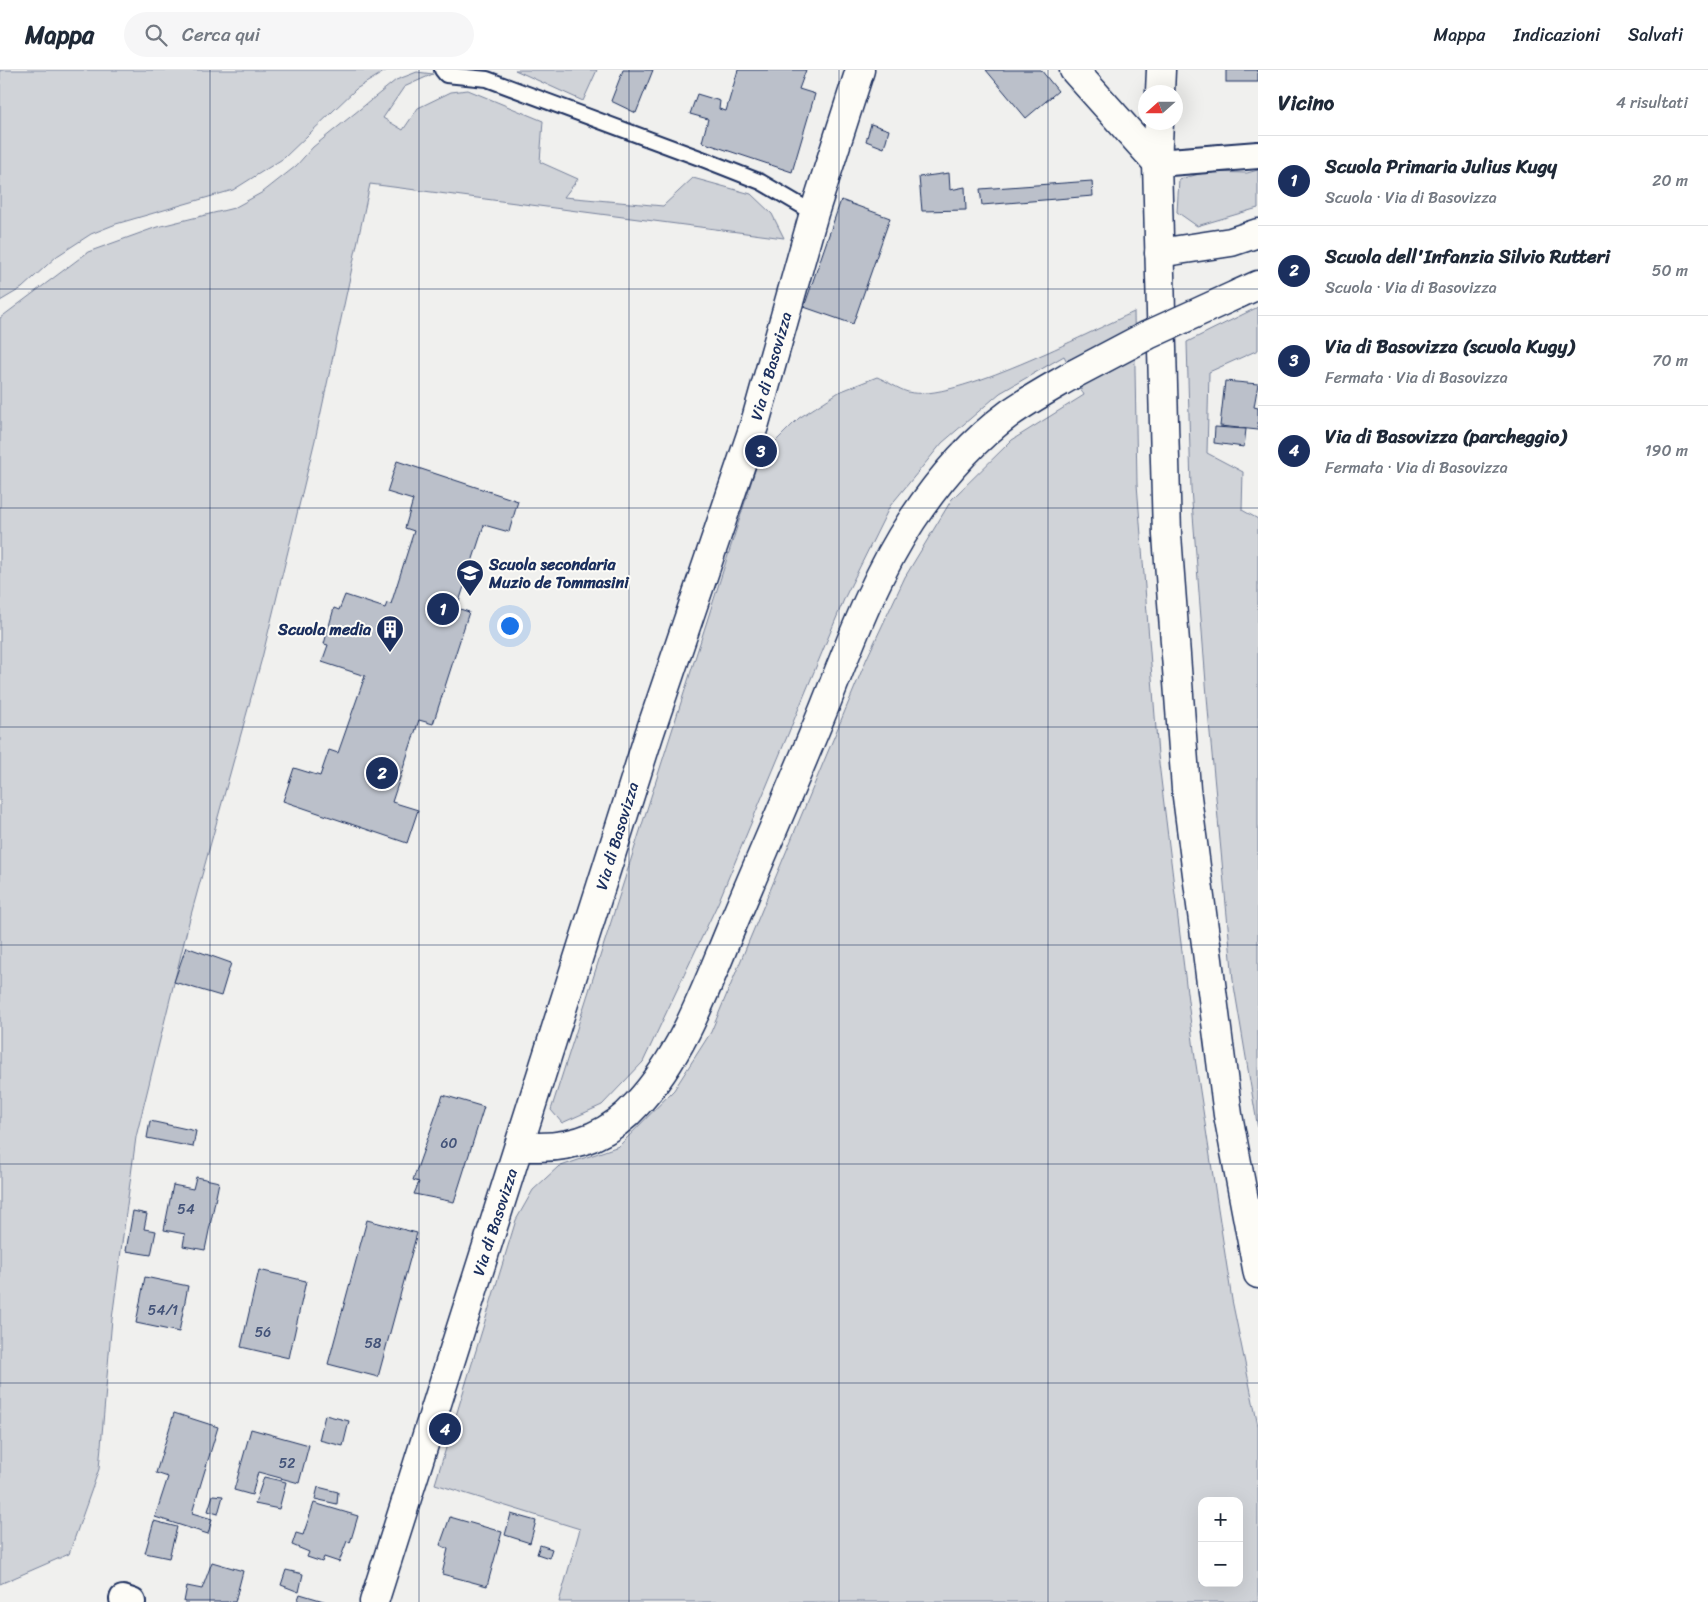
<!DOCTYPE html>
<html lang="it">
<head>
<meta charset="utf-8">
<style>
  body { margin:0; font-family:Sriracha,sans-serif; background:#f6f6f7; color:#1f2937 }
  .controls { position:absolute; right:15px; bottom:15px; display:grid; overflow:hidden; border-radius:10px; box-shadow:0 5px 20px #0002 }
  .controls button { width:45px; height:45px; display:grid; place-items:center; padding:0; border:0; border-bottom:1px solid #e0e1e3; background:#fff; color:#1f2937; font:25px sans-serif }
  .compass { position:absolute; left:1138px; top:15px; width:45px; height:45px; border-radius:50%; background:#fff; box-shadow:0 5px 20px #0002; rotate:249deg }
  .you { position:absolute; left:509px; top:555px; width:18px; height:18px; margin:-12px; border:4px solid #fff; border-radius:50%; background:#1a73e8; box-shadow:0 0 0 8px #1a73e833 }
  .badge { display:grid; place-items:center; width:32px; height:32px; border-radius:50%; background:#1b2f5e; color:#fff; font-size:16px; font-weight:700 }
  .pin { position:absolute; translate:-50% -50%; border:2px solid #fff; box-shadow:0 1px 5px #0006 }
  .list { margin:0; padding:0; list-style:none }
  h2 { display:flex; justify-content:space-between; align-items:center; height:65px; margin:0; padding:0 20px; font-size:21px }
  h2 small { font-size:16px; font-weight:400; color:#747a83 }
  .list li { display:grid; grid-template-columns:32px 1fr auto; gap:15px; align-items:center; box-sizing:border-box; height:90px; padding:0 20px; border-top:1px solid #e0e1e3 }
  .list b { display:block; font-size:19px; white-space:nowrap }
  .list p { margin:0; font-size:16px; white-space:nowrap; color:#747a83 }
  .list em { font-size:16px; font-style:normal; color:#747a83 }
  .icon { flex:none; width:28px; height:28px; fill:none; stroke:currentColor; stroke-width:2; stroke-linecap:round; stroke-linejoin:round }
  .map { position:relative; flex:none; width:1258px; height:1532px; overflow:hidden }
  header { display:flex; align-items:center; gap:30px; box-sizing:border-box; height:70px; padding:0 25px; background:#fff; border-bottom:1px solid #e0e1e3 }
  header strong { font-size:24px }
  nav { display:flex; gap:28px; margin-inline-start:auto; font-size:18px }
  .search { width:350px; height:45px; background:#f6f6f7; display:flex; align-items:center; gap:12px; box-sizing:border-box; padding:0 18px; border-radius:28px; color:#747a83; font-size:19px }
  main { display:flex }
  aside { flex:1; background:#fff }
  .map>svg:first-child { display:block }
</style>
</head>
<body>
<header>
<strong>Mappa</strong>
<div class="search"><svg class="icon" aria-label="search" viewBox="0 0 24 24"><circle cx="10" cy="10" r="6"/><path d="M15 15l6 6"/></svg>Cerca qui</div>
<nav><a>Mappa</a><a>Indicazioni</a><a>Salvati</a></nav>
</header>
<main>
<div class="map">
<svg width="1258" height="1532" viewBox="0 0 1258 1532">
  <rect width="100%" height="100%" fill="#f0f0ee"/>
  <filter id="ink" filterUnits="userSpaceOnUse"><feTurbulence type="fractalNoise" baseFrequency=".02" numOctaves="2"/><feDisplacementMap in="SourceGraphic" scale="10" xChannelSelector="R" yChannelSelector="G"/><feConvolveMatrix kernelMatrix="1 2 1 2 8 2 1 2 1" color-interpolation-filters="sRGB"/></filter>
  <g filter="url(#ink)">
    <g fill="#d0d3d8" stroke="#76819b" fill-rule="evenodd">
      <polygon points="0,0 387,0 356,19 284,88 233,120 116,154 91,164 57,186 22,218 0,231"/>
      <polygon points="515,0 597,0 583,31"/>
      <polygon points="417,2 433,4 404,17 383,48 403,60 418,38 451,22 468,20 543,51 540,92 578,109 564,127 663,136 693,108 751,124 772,144 784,168 370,114 315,370 262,588 189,852 136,1067 112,1249 99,1399 69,1484 0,1514 0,248 88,182 157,157 234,138 263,122 296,96 313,77 396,10"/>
      <polygon points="1258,100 1258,138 1197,156 1177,142 1179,109 1208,102 1247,103"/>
      <polygon points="1258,237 1258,280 1209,302 1207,383 1243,402 1242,440 1258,449 1258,1059 1233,910 1209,652 1191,419 1187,272"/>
      <path d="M 1134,242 L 1137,414 L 1158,685 L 1195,988 L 1232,1230 L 1258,1356 L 1258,1532 L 559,1532 L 580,1459 L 435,1414 L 516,1150 L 533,1120 L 558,1097 L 619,1076 L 674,1020 L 711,962 L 867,588 L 905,507 L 952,429 L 1012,370 L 1084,325 L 1064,286 L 1000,323 L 942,373 L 890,436 L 845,527 L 718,833 L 643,992 L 602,1035 L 562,1053 L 551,1040 L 759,388 L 799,348 L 839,322 L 877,307 C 887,311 898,319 908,322 C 952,334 1089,262 1134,242 ZM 1202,1431 L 1239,1431 L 1239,1513 L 1202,1513 Z"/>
    </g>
    <g fill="#bbc0ca" stroke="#1b2f5e">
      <polygon points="623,0 653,0 636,43 611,31"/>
      <polygon points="738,0 806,0 799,19 815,24 792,102 702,72 708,49 690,44 697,24 720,31 719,39 726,41"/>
      <polygon points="986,0 1041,0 1058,21 1026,48"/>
      <rect x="1226" y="0" width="32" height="12"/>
      <polygon points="871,54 889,60 884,78 866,71"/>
      <polygon points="949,103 950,120 965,117 966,140 922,141 919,107"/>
      <polygon points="1092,111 1093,126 982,135 980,119"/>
      <polygon points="841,130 890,148 853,254 804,237"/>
      <polygon points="1225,311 1258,314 1254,337 1258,338 1258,360 1220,356"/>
      <polygon points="1215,357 1246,359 1244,377 1214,373"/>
      <polygon points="397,391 518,431 509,462 484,455 457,538 469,542 433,654 419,650 392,732 418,740 407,773 283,731 294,698 320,706 329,680 338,683 365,606 322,592 328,575 324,574 334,538 339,540 345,525 385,538 387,533 391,534 414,461 405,458 413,430 387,422"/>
      <polygon points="186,877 231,893 221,926 174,912"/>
      <polygon points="443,1025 484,1037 454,1132 414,1124 419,1112 413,1110"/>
      <polygon points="150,1051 196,1061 193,1077 147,1068"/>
      <polygon points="196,1107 219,1112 205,1180 183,1176 185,1164 164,1160 173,1115 193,1119"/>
      <polygon points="133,1141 147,1144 144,1159 156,1161 151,1185 126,1181"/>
      <polygon points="367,1150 417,1163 378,1307 328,1294"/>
      <polygon points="259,1200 306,1211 289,1288 241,1277"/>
      <polygon points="145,1207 188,1216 179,1262 136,1253"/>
      <polygon points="174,1343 218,1357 192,1443 212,1449 208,1464 155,1447 168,1407 156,1403"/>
      <polygon points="325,1345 349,1351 343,1376 319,1370"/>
      <polygon points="251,1359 309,1375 299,1413 258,1402 252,1425 234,1420"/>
      <polygon points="264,1407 286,1412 279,1439 255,1434"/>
      <polygon points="318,1417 338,1422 337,1434 315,1429"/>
      <polygon points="213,1425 223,1426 218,1444 208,1441"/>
      <polygon points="314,1433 358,1446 350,1473 347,1471 339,1492 324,1487 322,1492 307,1487 309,1482 292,1475 296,1463 303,1465"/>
      <polygon points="511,1444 536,1451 530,1473 505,1465"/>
      <polygon points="450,1447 502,1462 487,1516 442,1504 448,1479 440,1475"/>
      <polygon points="154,1451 177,1457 169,1488 145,1483"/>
      <polygon points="540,1475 552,1479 549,1488 537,1484"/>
      <polygon points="212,1492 243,1501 235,1532 184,1532 187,1516 202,1519"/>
      <polygon points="286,1500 303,1504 299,1522 281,1515"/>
      <polygon points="300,1524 327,1532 297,1532"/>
    </g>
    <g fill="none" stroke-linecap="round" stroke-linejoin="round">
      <g stroke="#1b2f5e" stroke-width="18">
        <polyline id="service" points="442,0 446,5 487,9 705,90 761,112 814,143"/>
      </g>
      <g stroke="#1b2f5e" stroke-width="30">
        <g id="minor">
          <polyline points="1157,93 1258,85"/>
          <polyline points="123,1529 132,1532"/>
        </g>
      </g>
      <g stroke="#1b2f5e" stroke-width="31">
        <g id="tertiary">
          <polyline points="1159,183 1231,172 1258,163"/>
          <polyline points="1238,224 1258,215"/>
          <path d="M 519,1076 C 565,1081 606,1069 637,1034 C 681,987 705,921 729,863 C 761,787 794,712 825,636 C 850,574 874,507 912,450 C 938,411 972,371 1010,343 C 1030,329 1052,317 1074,304"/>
        </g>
      </g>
      <g stroke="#1b2f5e" stroke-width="31">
        <g id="secondary">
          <polyline points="1074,0 1157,93"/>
          <polyline points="374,1532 649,665 755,353 814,143 860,0"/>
        </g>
      </g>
      <g stroke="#1b2f5e" stroke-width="31">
        <g id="primary">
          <polyline points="1160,22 1161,0"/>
          <polyline points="1159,52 1157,93 1167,465 1186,719 1228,1045 1258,1204"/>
        </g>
      </g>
      <use href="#service" stroke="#fdfcf7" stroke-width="14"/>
      <use href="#minor" stroke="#fdfcf7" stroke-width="26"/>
      <use href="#tertiary" stroke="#fdfcf7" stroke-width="28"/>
      <use href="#secondary" stroke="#fdfcf7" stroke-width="28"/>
      <use href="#primary" stroke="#fdfcf7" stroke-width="28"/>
      <g stroke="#1b2f5e" stroke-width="31" stroke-linecap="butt">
        <polyline id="tertiary-bridge" points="1074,304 1148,265 1238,224"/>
      </g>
      <use href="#tertiary-bridge" stroke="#fdfcf7" stroke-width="28"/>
    </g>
  </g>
  <path fill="none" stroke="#1b2f5e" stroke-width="1" stroke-opacity="0.55" d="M 210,0 L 210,1532M 419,0 L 419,1532M 629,0 L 629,1532M 839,0 L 839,1532M 1048,0 L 1048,1532M 0,219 L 1258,219M 0,438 L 1258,438M 0,657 L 1258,657M 0,875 L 1258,875M 0,1094 L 1258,1094M 0,1313 L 1258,1313"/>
  <defs>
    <g id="school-pin" transform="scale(1.4375)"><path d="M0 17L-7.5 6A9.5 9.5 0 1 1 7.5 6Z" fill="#1b2f5e" stroke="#fdfcf7"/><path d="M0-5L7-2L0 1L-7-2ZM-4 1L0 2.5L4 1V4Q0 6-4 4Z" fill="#fff"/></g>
    <g id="building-pin" transform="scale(1.4375)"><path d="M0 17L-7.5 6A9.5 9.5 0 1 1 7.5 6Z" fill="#1b2f5e" stroke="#fdfcf7"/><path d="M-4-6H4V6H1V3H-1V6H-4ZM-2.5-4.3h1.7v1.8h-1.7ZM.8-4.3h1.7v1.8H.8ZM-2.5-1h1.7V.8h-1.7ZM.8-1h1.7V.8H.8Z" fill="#fff"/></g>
  </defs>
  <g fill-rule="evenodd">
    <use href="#school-pin" x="470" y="503"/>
    <use href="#building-pin" x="390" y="559"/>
  </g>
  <g text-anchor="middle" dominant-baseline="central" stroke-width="4" stroke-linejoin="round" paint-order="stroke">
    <g font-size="14" fill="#435379">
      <text x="449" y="1073">60</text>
      <text x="186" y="1139">54</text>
      <text x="163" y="1240">54/1</text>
      <text x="263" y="1262">56</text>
      <text x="373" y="1273">58</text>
      <text x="287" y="1393">52</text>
    </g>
    <g font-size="16" fill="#1b2f5e" stroke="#fdfcf7">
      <text transform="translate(771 296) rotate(-74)">Via di Basovizza</text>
      <text transform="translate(617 766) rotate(-73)">Via di Basovizza</text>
      <text transform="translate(495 1152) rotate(-72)">Via di Basovizza</text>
    </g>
    <g font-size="16" font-weight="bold" fill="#1b2f5e" stroke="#fdfcf7" text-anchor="start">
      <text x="489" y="494">Scuola secondaria<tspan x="489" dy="18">Muzio de Tommasini</tspan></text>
      <text x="371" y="559" text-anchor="end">Scuola media</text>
    </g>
  </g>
</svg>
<div class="controls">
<button>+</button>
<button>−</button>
</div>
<svg class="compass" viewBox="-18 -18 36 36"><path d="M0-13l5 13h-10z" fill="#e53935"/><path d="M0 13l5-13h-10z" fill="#747a83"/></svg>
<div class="you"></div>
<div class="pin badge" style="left:443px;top:539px">1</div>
<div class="pin badge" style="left:382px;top:703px">2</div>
<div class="pin badge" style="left:761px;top:381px">3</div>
<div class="pin badge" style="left:445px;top:1359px">4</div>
</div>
<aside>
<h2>Vicino<small>4 risultati</small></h2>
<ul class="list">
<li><span class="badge">1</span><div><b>Scuola Primaria Julius Kugy</b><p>Scuola · Via di Basovizza</p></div><em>20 m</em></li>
<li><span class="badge">2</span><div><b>Scuola dell'Infanzia Silvio Rutteri</b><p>Scuola · Via di Basovizza</p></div><em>50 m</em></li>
<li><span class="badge">3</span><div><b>Via di Basovizza (scuola Kugy)</b><p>Fermata · Via di Basovizza</p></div><em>70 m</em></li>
<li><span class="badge">4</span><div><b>Via di Basovizza (parcheggio)</b><p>Fermata · Via di Basovizza</p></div><em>190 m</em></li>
</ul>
</aside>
</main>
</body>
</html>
